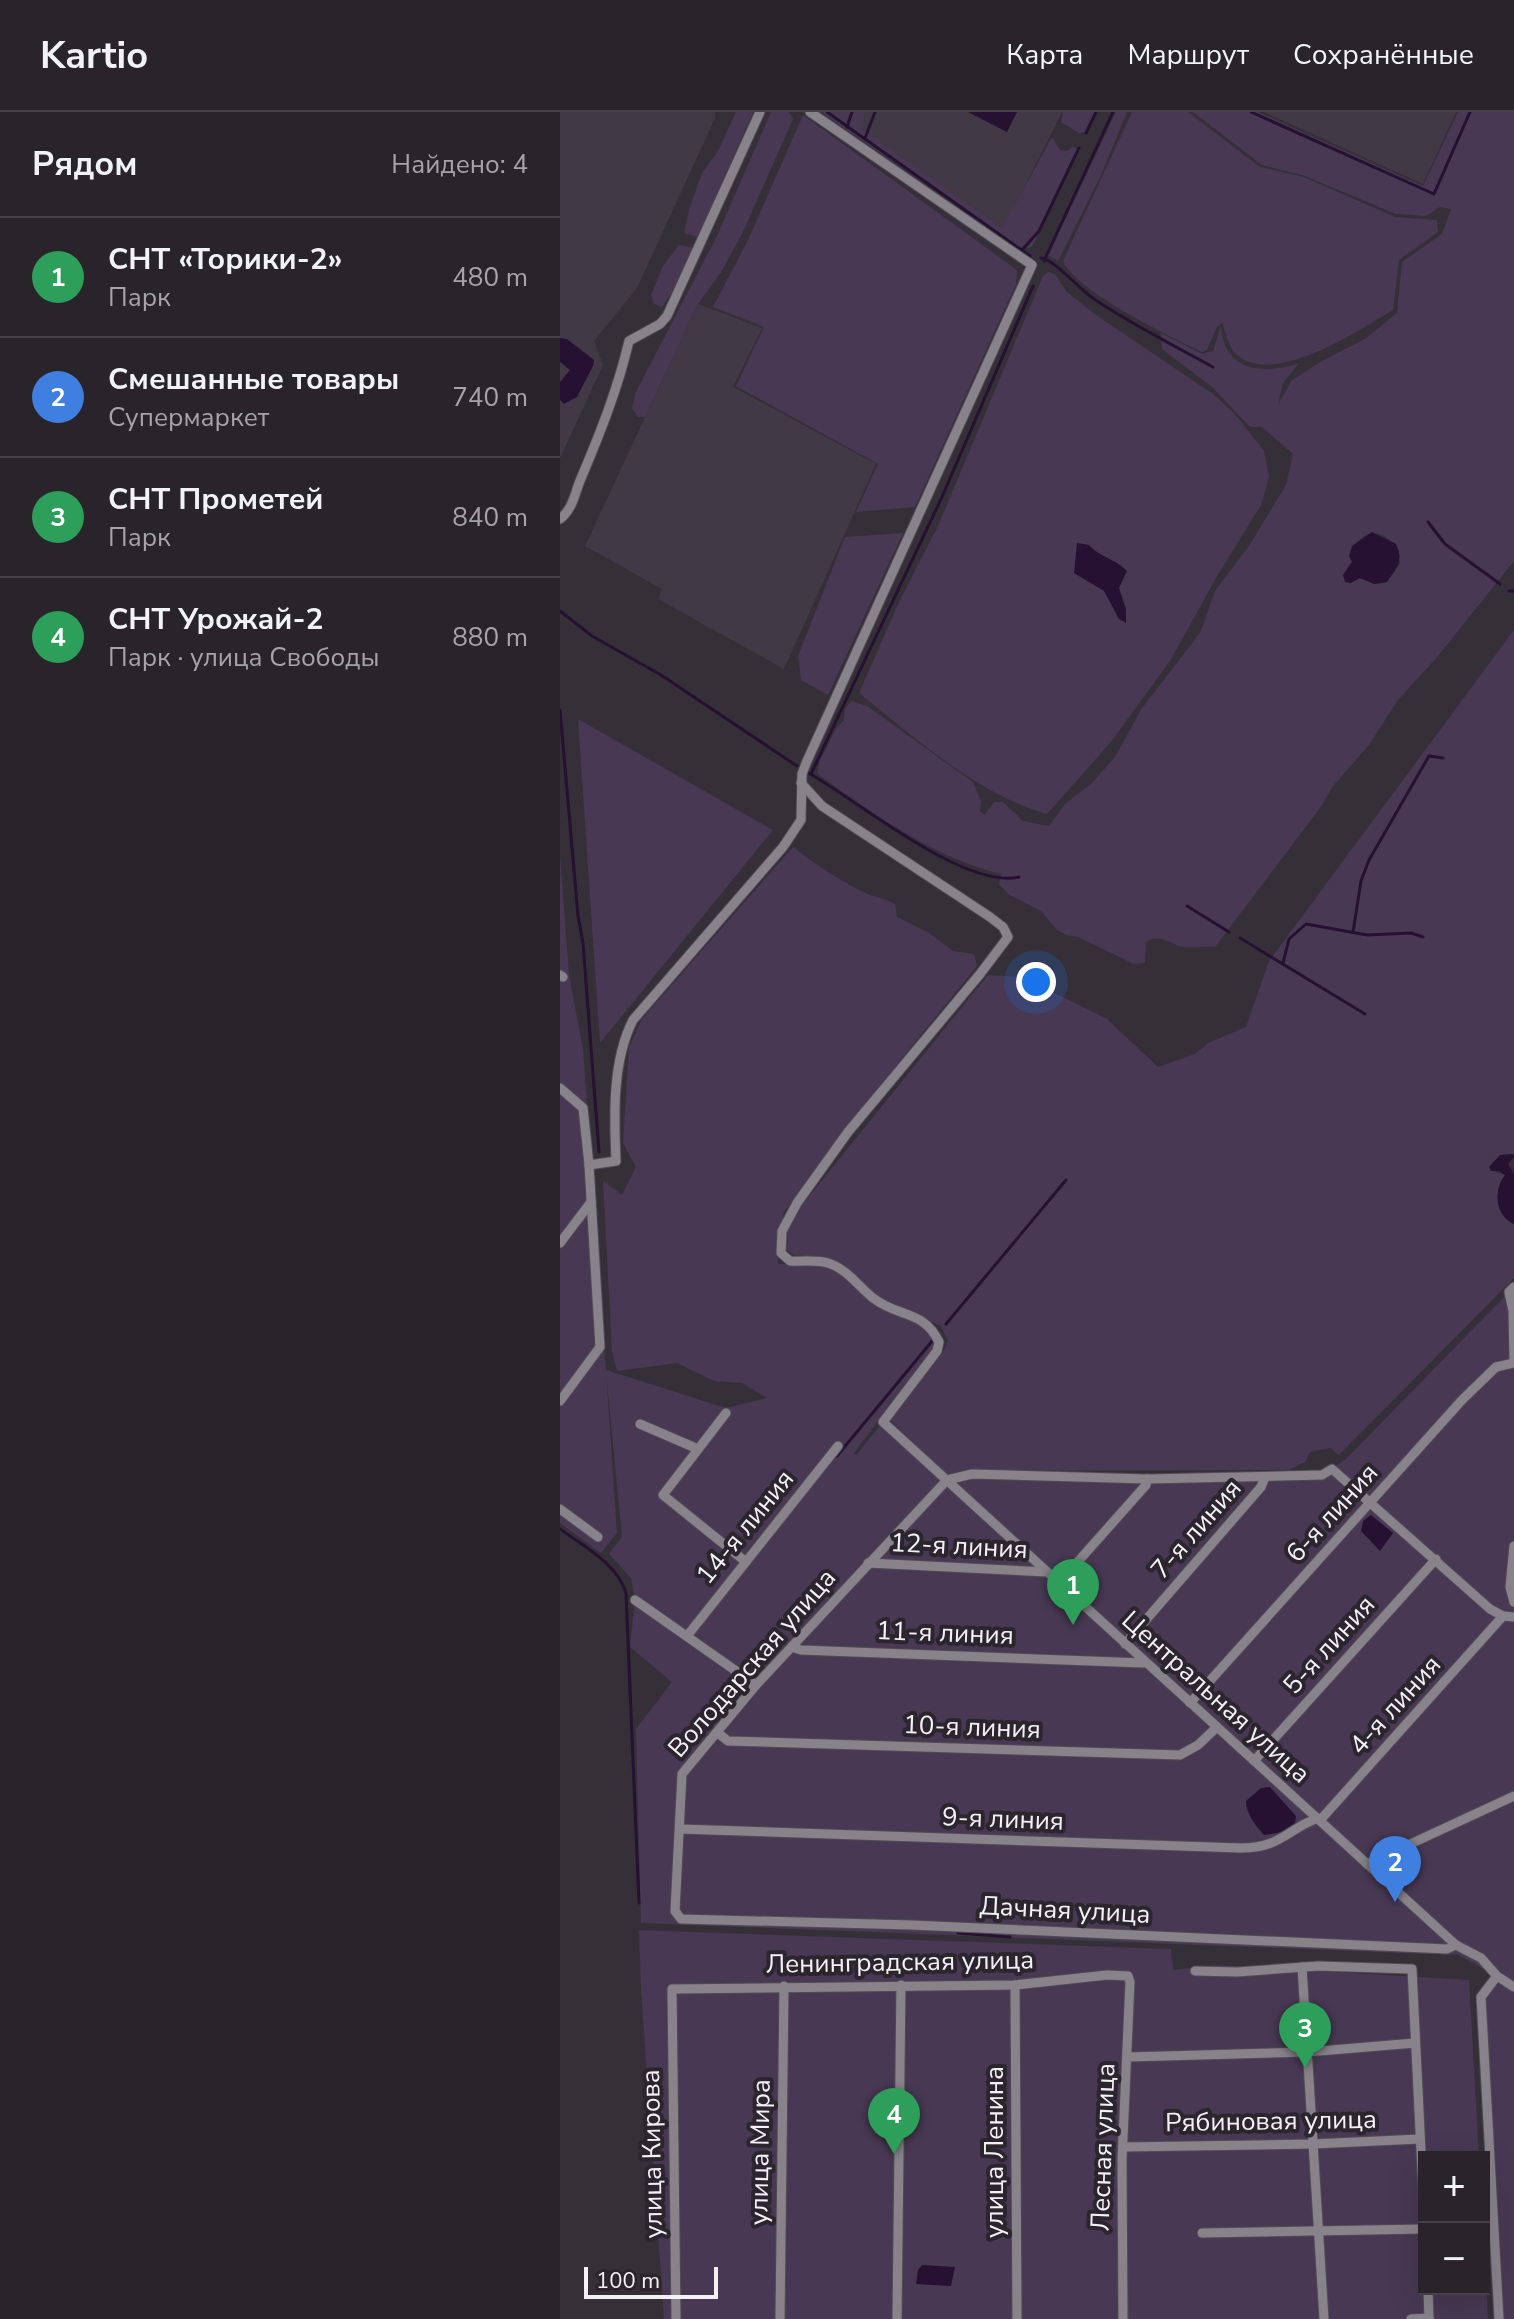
<!DOCTYPE html>
<html lang="ru">
<head>
<meta charset="utf-8">
<style>
  body { margin:0; font-family:"Nunito Sans",sans-serif; background:#343036; color:#f1f3f6 }
  .controls { position:absolute; right:24px; bottom:24px; display:grid; overflow:hidden; border-radius:0px; box-shadow:0 8px 32px #0002 }
  .controls button { width:72px; height:72px; display:grid; place-items:center; padding:0; border:0; border-bottom:2px solid #444147; background:#28242a; color:#f1f3f6; font:40px sans-serif }
  .scale { position:absolute; left:24px; bottom:20px; width:134px; box-sizing:border-box; padding-left:8px; border:4px solid #f4f1f6; border-top:0; font-size:22px; line-height:28px; white-space:nowrap; color:#f4f1f6; -webkit-text-stroke:6px #2b262e; paint-order:stroke }
  .you { position:absolute; left:476px; top:870px; width:28px; height:28px; margin:-20px; border:6px solid #fff; border-radius:50%; background:#1a73e8; box-shadow:0 0 0 12px #1a73e833 }
  .badge { display:grid; place-items:center; width:52px; height:52px; border-radius:50%; background:#d6b534; color:#fff; font-size:26px; font-weight:700 }
  .pin { position:absolute; translate:-50% -66px; filter:drop-shadow(0 2px 4px #0008) }
  .pin::after { content:''; position:absolute; top:42px; width:28px; height:24px; background:inherit; clip-path:polygon(0 0,100% 0,50% 100%) }
  .list { margin:0; padding:0; list-style:none }
  h2 { display:flex; justify-content:space-between; align-items:center; height:104px; margin:0; padding:0 32px; font-size:34px }
  h2 small { font-size:26px; font-weight:400; color:#a5a4a8 }
  .list li { display:grid; grid-template-columns:52px 1fr auto; gap:24px; align-items:center; box-sizing:border-box; height:120px; padding:0 32px; border-top:2px solid #444147 }
  .list b { display:block; font-size:30px; white-space:nowrap }
  .list p { margin:0; font-size:26px; white-space:nowrap; color:#a5a4a8 }
  .list em { font-size:26px; font-style:normal; color:#a5a4a8 }
  .map { position:relative; flex:none; width:954px; height:2207px; overflow:hidden }
  header { display:flex; align-items:center; gap:48px; box-sizing:border-box; height:112px; padding:0 40px; background:#28242a; border-bottom:2px solid #444147 }
  header strong { font-size:38px }
  nav { display:flex; gap:44px; margin-inline-start:auto; font-size:28px }
  main { display:flex }
  aside { flex:1; background:#28242a }
  .map>svg:first-child { display:block }
</style>
</head>
<body>
<header>
<strong>Kartio</strong>
<nav><a>Карта</a><a>Маршрут</a><a>Сохранённые</a></nav>
</header>
<main>
<aside>
<h2>Рядом<small>Найдено: 4</small></h2>
<ul class="list">
<li><span class="badge" style="background:#2e9e5b">1</span><div><b>СНТ «Торики-2»</b><p>Парк</p></div><em>480 m</em></li>
<li><span class="badge" style="background:#3f7fe0">2</span><div><b>Смешанные товары</b><p>Супермаркет</p></div><em>740 m</em></li>
<li><span class="badge" style="background:#2e9e5b">3</span><div><b>СНТ Прометей</b><p>Парк</p></div><em>840 m</em></li>
<li><span class="badge" style="background:#2e9e5b">4</span><div><b>СНТ Урожай-2</b><p>Парк · улица Свободы</p></div><em>880 m</em></li>
</ul>
</aside>
<div class="map">
<svg width="954" height="2207" viewBox="0 0 954 2207">
  <rect width="100%" height="100%" fill="#353038"/>
  <g fill="#413946">
    <polygon points="0,0 155,0 155,6 77,176 34,229 43,253 0,346"/>
    <polygon points="305,0 502,0 443,117 300,17"/>
    <polygon points="704,0 896,0 863,72"/>
    <polygon points="138,192 202,216 173,275 316,352 224,557 98,487 102,477 25,434"/>
  </g>
  <g fill="#483853" fill-rule="evenodd">
    <polygon points="176,0 193,0 138,125 124,121 129,98 142,61 158,39"/>
    <polygon points="211,0 229,0 233,7 182,122 161,160 138,192 85,305 78,305 72,296 76,280 156,126"/>
    <polygon points="261,0 305,0 301,17 442,116 492,25 500,38 507,39 512,35 520,38 472,135 461,137"/>
    <polygon points="503,0 536,0 527,20 519,21 501,10"/>
    <polygon points="556,0 567,0 541,63 498,149 488,143"/>
    <path d="M 572,0 L 628,0 L 700,55 L 744,65 L 835,105 L 877,108 L 878,120 L 839,148 L 833,198 C 799,218 717,274 678,244 C 668,236 667,222 662,211 L 657,215 L 647,238 L 642,240 C 611,225 515,179 503,149 Z"/>
    <path d="M 633,0 L 698,0 L 863,74 L 898,0 L 954,0 L 954,449 L 878,544 L 838,588 L 809,633 L 773,674 L 760,696 L 655,835 C 644,834 629,837 619,834 C 607,830 599,822 586,830 L 585,851 L 574,852 L 518,825 L 506,823 L 497,818 L 481,799 L 448,782 L 439,772 L 441,762 C 377,747 309,700 257,661 L 260,648 L 276,617 L 284,608 L 285,597 L 291,589 L 307,594 L 413,670 L 421,689 L 420,699 L 425,703 L 434,690 L 443,690 L 463,709 L 489,714 L 505,692 L 531,672 L 555,645 L 582,596 L 640,521 L 655,479 L 689,434 L 726,373 L 733,342 L 702,315 L 690,315 L 652,275 L 602,237 L 601,221 L 642,242 L 653,239 L 661,214 C 664,260 704,263 739,251 L 723,271 L 718,293 L 731,269 L 762,249 L 805,227 L 837,201 L 842,150 L 882,122 L 891,97 L 880,95 L 866,104 L 836,102 L 745,64 L 702,53 ZM 807,422 L 820,422 L 836,432 L 840,452 L 824,471 L 814,472 L 804,467 L 797,467 L 787,456 L 792,450 L 792,434 Z"/>
    <polygon points="243,3 457,158 456,172 355,395 296,400 318,352 176,274 204,215 153,195 188,128"/>
    <polygon points="119,133 134,136 121,166 102,195 94,192 91,183 103,154"/>
    <path d="M 488,160 L 495,162 L 506,179 L 533,201 L 653,282 L 674,301 L 704,339 L 709,365 L 701,393 L 656,466 L 610,549 L 550,631 L 487,702 C 418,683 354,625 299,581 L 340,488 L 378,414 L 483,164 Z"/>
    <polygon points="343,421 268,583 241,568 238,544 285,425"/>
    <polygon points="954,518 954,1043 940,1043 929,1055 935,1060 946,1063 950,1111 954,1112 954,1166 779,1343 770,1336 750,1340 745,1350 728,1358 412,1359 386,1362 329,1307 383,1240 388,1229 381,1214 315,1184 272,1146 234,1143 227,1138 228,1119 242,1093 428,863 462,865 547,907 598,955 635,942 648,931 686,915 709,849"/>
    <polygon points="18,607 213,718 40,931"/>
    <path d="M 233,735 C 256,753 279,768 305,781 C 315,786 323,785 335,792 L 337,805 L 369,821 L 393,839 L 414,842 L 417,854 L 286,1015 L 224,1100 L 217,1131 L 218,1152 L 270,1153 L 312,1188 L 355,1207 L 377,1230 L 375,1239 L 327,1302 L 318,1309 L 294,1341 L 296,1343 L 323,1310 L 387,1368 L 395,1364 L 762,1363 L 786,1347 L 954,1175 L 954,2207 L 939,2207 L 921,1885 L 936,1864 L 898,1843 L 81,1811 L 76,1617 L 112,1570 L 70,1535 L 75,1488 L 71,1466 L 49,1442 L 62,1425 L 46,1260 L 57,1421 L 41,1441 L 0,1411 L 0,744 L 9,863 L 23,937 L 46,1258 L 166,1296 L 207,1286 L 182,1271 L 154,1269 L 117,1251 L 57,1259 L 52,1239 L 43,1069 L 62,1083 L 76,1055 L 63,1031 L 69,936 L 81,908 Z"/>
    <polygon points="79,1818 611,1837 613,1858 655,1853 909,1868 919,2045 864,2045 864,2177 924,2177 924,2135 928,2207 104,2207 81,1877"/>
  </g>
  <g fill="#261132">
    <polygon points="408,0 457,0 447,20"/>
    <polygon points="0,226 7,227 34,248 33,254 17,285 4,292 0,288 0,270 10,258 0,250"/>
    <path d="M 812,420 L 836,432 C 844,448 837,456 827,470 L 814,472 L 800,466 L 791,471 L 785,470 L 783,463 L 792,450 L 789,444 L 792,434 Z"/>
    <path d="M 517,431 L 529,433 C 539,445 556,447 567,459 L 559,476 L 566,497 L 566,511 L 559,507 L 544,479 L 514,461 Z"/>
    <path d="M 953,1042 L 954,1045 L 948,1052 L 954,1062 L 954,1112 C 935,1104 933,1078 945,1063 L 939,1059 L 931,1059 L 929,1055 L 940,1043 Z"/>
    <polygon points="811,1403 833,1421 820,1439 801,1419 803,1409"/>
    <path d="M 710,1675 L 736,1704 L 735,1711 L 723,1720 L 704,1723 C 696,1714 686,1702 686,1689 L 701,1676 Z"/>
    <polygon points="362,2153 395,2155 391,2174 356,2172 358,2158"/>
  </g>
  <g fill="none" stroke-linecap="round" stroke-linejoin="round">
    <g stroke="#261132" stroke-width="3">
      <polyline points="267,0 470,144"/>
      <polyline points="691,0 874,82 910,0"/>
      <polyline points="287,15 292,0"/>
      <polyline points="526,21 536,0"/>
      <polyline points="305,26 315,0"/>
      <polyline points="462,138 479,119 519,36"/>
      <path d="M 481,146 C 495,148 519,177 534,187 C 571,212 613,233 653,255"/>
      <polyline points="484,149 553,0"/>
      <polyline points="868,410 885,432 940,472"/>
      <polyline points="949,479 954,479"/>
      <polyline points="0,499 32,524 101,563 237,654"/>
      <polyline points="0,598 18,804 23,831 39,1040"/>
      <path d="M 247,660 C 296,687 404,778 459,765"/>
      <polyline points="251,662 382,385 473,174"/>
      <polyline points="627,794 669,820"/>
      <polyline points="793,820 801,769 809,748 869,644 883,646"/>
      <polyline points="680,826 805,902"/>
      <polyline points="723,851 729,827 746,812 807,823 851,821 863,825"/>
      <polyline points="386,1212 506,1068"/>
      <polyline points="277,1344 373,1228"/>
      <path d="M 0,1417 C 23,1434 57,1451 66,1481 L 79,1791"/>
      <polyline points="398,1821 450,1825"/>
    </g>
    <g stroke="#504c53" stroke-width="11">
      <g id="minor">
        <path d="M 0,407 C 14,396 15,379 22,364 C 41,319 58,276 69,229 L 100,212 L 107,204 L 200,0"/>
        <path d="M 241,671 L 262,694 L 430,805 L 443,815 L 448,825 L 420,862 L 288,1020 L 237,1091 L 222,1119 L 221,1141 L 230,1149 C 243,1150 256,1147 268,1151 C 287,1157 298,1174 313,1186 C 339,1206 364,1198 379,1230 L 377,1239 L 323,1310 L 896,1833 L 921,1846 L 937,1864 L 954,1875"/>
        <polyline points="0,863 3,865"/>
        <polyline points="0,976 23,996 29,1053 40,1235 0,1289"/>
        <path d="M 29,1053 L 56,1049 C 54,1004 52,949 73,908 L 223,735 L 241,708 L 242,662 L 247,649 L 472,153 L 250,0"/>
        <polyline points="0,1131 31,1090"/>
        <polyline points="954,1175 949,1180 953,1199 954,1247"/>
        <polyline points="166,1301 103,1383 186,1450"/>
        <polyline points="80,1312 138,1337"/>
        <polyline points="0,1397 38,1425"/>
        <polyline points="954,1434 950,1475 954,1490"/>
        <polyline points="308,1451 487,1460"/>
        <polyline points="499,1471 586,1373 587,1367"/>
        <polyline points="75,1488 196,1573"/>
        <polyline points="127,1524 278,1334"/>
        <polyline points="565,1532 701,1375 705,1365"/>
        <polyline points="232,1535 241,1538 584,1551"/>
        <polyline points="630,1591 902,1288 936,1255 954,1251"/>
        <polyline points="158,1621 168,1629 620,1643 638,1633 657,1615"/>
        <polyline points="694,1649 876,1447"/>
        <path d="M 120,1717 L 681,1736 C 724,1736 730,1713 763,1705 L 943,1504"/>
        <polyline points="807,1752 954,1684"/>
        <polyline points="896,1833 887,1837 352,1813 121,1807 115,1799 122,1662 196,1573 387,1368 412,1362 587,1367 762,1363 772,1357 930,1497 943,1504 954,1505"/>
        <polyline points="742,1855 764,2207"/>
        <polyline points="635,1859 677,1860 758,1854 852,1857 864,2100"/>
        <polyline points="937,1864 921,1885 939,2207"/>
        <polyline points="455,1873 457,2207"/>
        <polyline points="568,1945 747,1940 855,1931"/>
        <polyline points="563,2035 753,2032 860,2027"/>
        <polyline points="642,2121 864,2117"/>
        <polyline points="868,2177 869,2207"/>
        <polyline points="116,2207 112,1877 455,1873 547,1863 568,1864 570,1870 562,2048 563,2207"/>
        <polyline points="220,2207 224,1874"/>
        <polyline points="337,2207 341,1873"/>
        <polyline points="851,2207 869,2206"/>
      </g>
    </g>
    <use href="#minor" stroke="#88838b" stroke-width="9"/>
  </g>
  <g text-anchor="middle" dominant-baseline="central" stroke-width="8" stroke-linejoin="round" paint-order="stroke">
    <g font-size="26" fill="#f4f1f6" stroke="#2b262e">
      <text transform="translate(772 1401) rotate(-48)">6-я линия</text>
      <text transform="translate(185 1415) rotate(-51)">14-я линия</text>
      <text transform="translate(636 1417) rotate(-49)">7-я линия</text>
      <text transform="translate(399 1434) rotate(3)">12-я линия</text>
      <text transform="translate(385 1521) rotate(2)">11-я линия</text>
      <text transform="translate(769 1533) rotate(-48)">5-я линия</text>
      <text transform="translate(192 1551) rotate(-49)">Володарская улица</text>
      <text transform="translate(656 1585) rotate(42)">Центральная улица</text>
      <text transform="translate(835 1593) rotate(-48)">4-я линия</text>
      <text transform="translate(412 1615) rotate(2)">10-я линия</text>
      <text transform="translate(443 1707) rotate(2)">9-я линия</text>
      <text transform="translate(505 1798) rotate(3)">Дачная улица</text>
      <text transform="translate(340 1850) rotate(-1)">Ленинградская улица</text>
      <text transform="translate(711 2009) rotate(-1)">Рябиновая улица</text>
      <text transform="translate(543 2035) rotate(-88)">Лесная улица</text>
      <text transform="translate(200 2040) rotate(-89)">улица Мира</text>
      <text transform="translate(434 2040) rotate(-90)">улица Ленина</text>
      <text transform="translate(92 2042) rotate(-91)">улица Кирова</text>
    </g>
  </g>
</svg>
<div class="controls">
<button>+</button>
<button>−</button>
</div>
<div class="scale">100 m</div>
<div class="you"></div>
<div class="pin badge" style="left:513px;top:1513px;background:#2e9e5b">1</div>
<div class="pin badge" style="left:835px;top:1790px;background:#3f7fe0">2</div>
<div class="pin badge" style="left:745px;top:1956px;background:#2e9e5b">3</div>
<div class="pin badge" style="left:334px;top:2042px;background:#2e9e5b">4</div>
</div>
</main>
</body>
</html>
